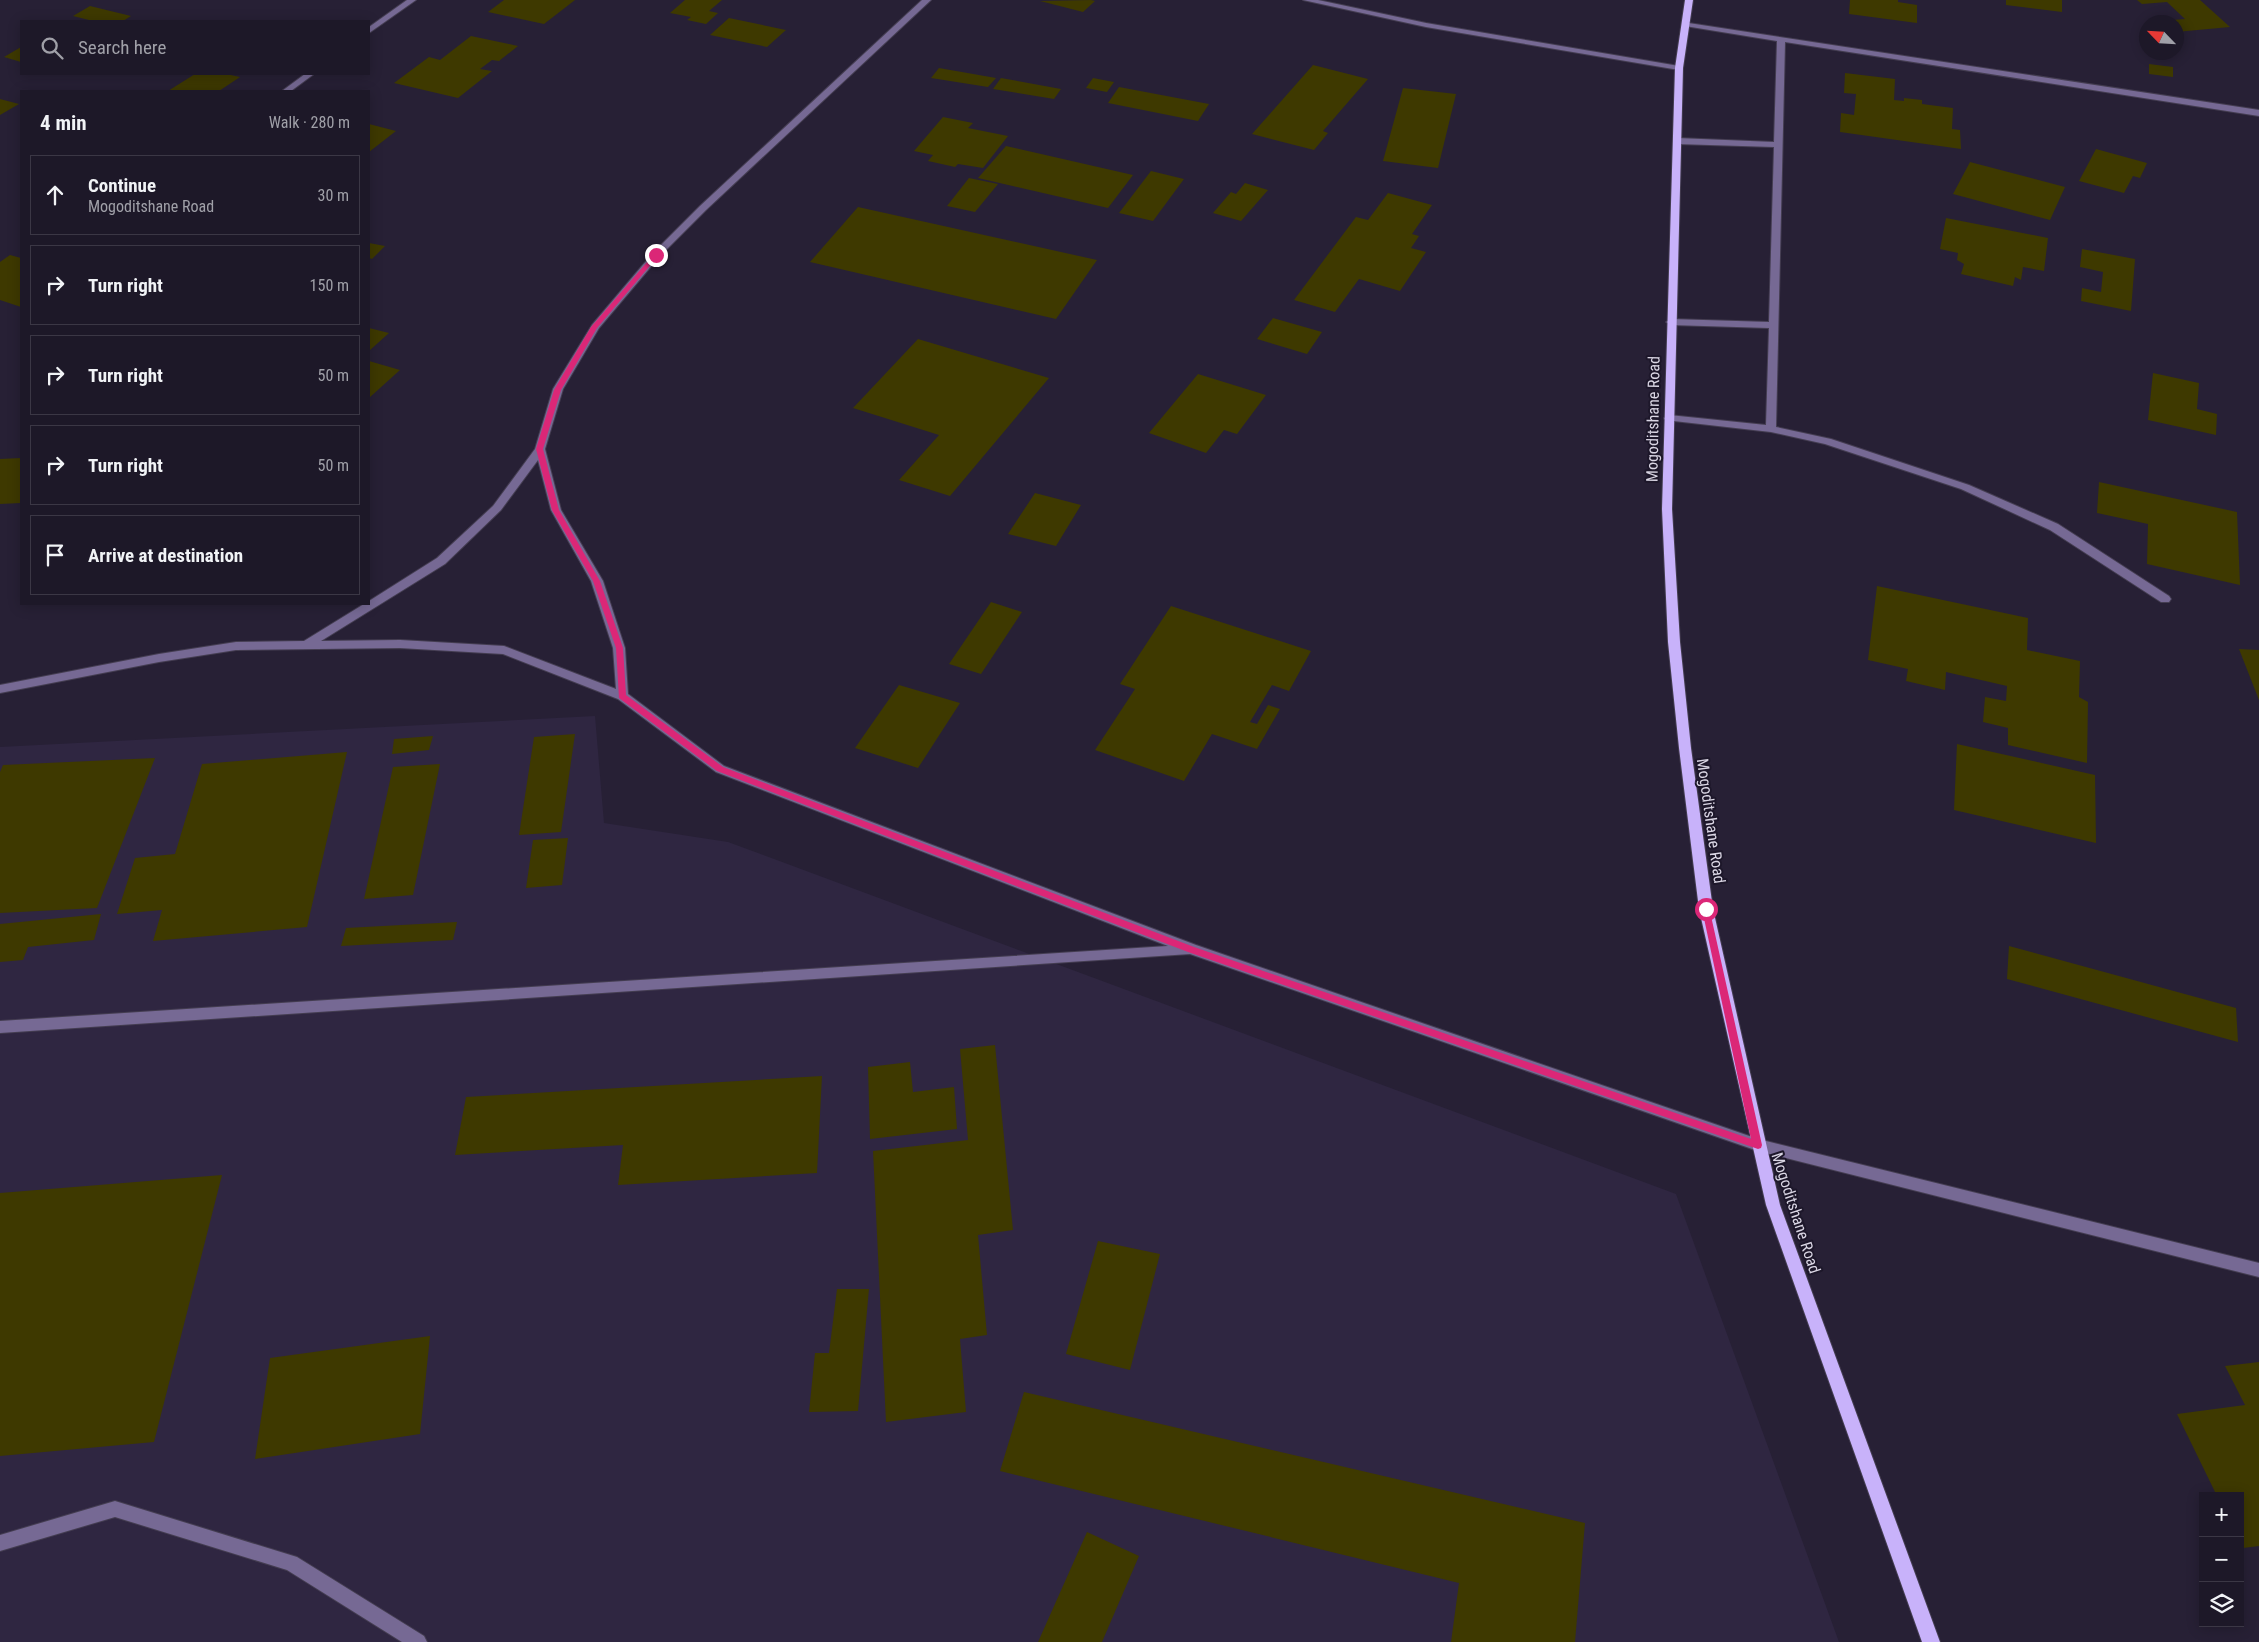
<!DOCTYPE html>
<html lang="en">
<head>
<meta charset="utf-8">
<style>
  body { margin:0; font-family:"Roboto Condensed",sans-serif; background:#252130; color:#f1f3f6 }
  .controls { position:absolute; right:15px; bottom:15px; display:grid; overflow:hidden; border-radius:0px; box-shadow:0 2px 12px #0003 }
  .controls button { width:45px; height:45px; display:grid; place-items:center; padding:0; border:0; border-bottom:1px solid #3b3745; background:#1d1828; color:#f1f3f6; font:25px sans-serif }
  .compass { position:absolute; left:2139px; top:15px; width:45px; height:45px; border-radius:50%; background:#1d1828; box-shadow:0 2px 12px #0003; rotate:295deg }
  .stop { position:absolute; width:15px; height:15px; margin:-11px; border:4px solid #db2777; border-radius:50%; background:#fff }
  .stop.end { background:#db2777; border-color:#fff; box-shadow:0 1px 5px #0008 }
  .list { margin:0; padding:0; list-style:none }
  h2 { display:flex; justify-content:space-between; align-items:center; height:65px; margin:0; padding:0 20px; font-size:21px }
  h2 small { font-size:16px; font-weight:400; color:#a0a0a8 }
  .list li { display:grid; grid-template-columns:32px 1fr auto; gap:15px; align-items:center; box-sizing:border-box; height:80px; margin:0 10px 10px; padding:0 10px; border:1px solid #3b3745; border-radius:0px }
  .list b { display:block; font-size:19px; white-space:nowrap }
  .list p { margin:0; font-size:16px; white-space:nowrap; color:#a0a0a8 }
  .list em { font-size:16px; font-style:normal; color:#a0a0a8 }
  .icon { flex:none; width:28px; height:28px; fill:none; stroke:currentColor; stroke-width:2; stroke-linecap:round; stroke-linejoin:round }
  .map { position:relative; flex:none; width:2259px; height:1642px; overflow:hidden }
  .search { position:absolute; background:#1d1828; box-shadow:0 2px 12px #0003; left:20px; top:20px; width:350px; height:55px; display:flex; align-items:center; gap:12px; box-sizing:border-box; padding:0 18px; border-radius:0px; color:#a0a0a8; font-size:19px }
  .panel { position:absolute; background:#1d1828; box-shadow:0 2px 12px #0003; left:20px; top:90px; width:350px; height:515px; border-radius:0px }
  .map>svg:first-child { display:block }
</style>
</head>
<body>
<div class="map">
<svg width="2259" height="1642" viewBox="0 0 2259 1642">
  <rect width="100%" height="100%" fill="#272035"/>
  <polygon fill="#2f2641" points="595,716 604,823 728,842 1676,1194 1839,1642 0,1642 0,747"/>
  <g fill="#3e3900">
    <polygon points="504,0 575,0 544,24 488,12"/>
    <polygon points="685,0 722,0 709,11 718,13 706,24 687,20 691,17 670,13"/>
    <polygon points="1091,0 1095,1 1083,12 1040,1"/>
    <polygon points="1850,0 1898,0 1898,2 1917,5 1917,23 1849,14"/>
    <polygon points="2006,0 2062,0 2062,12 2006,5"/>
    <polygon points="2137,0 2200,0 2230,27 2176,32 2176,22 2159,21 2185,19 2167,2 2142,4"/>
    <polygon points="90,6 131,16 123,21 93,21 73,16"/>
    <polygon points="729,18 786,30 767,47 710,35"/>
    <polygon points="471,36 518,46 499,61 492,60 480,69 492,71 458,98 394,83 429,57 440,60"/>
    <polygon points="21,47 21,62 4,57"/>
    <polygon points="2149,64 2173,67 2173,77 2149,74"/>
    <polygon points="1313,65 1368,79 1323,131 1328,133 1314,150 1252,134"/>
    <polygon points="939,68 996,78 988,87 931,78"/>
    <polygon points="1845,73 1895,79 1894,100 1904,101 1904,98 1922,100 1922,104 1953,108 1952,129 1960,130 1961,149 1840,132 1841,113 1854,115 1856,94 1844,93"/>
    <polygon points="195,74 226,74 240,77 219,91 168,91"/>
    <polygon points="1001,78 1061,89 1054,99 993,89"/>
    <polygon points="1093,78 1114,82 1107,92 1086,88"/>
    <polygon points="1119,87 1209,104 1198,121 1108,103"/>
    <polygon points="1403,88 1456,94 1438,168 1383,161"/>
    <polygon points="0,99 19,104 0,115"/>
    <polygon points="943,117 973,123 968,128 1008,136 983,168 958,164 955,167 928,161 933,155 914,151"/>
    <polygon points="369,124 396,131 369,152"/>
    <polygon points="1006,146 1133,175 1108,208 978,178"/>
    <polygon points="2096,149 2147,163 2140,178 2133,176 2124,193 2079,181"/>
    <polygon points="1970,162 2065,187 2050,220 1953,194"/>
    <polygon points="1151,171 1184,179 1153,221 1119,213"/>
    <polygon points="969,178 998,184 975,212 947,206"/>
    <polygon points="1245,183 1268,190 1241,221 1213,213 1231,192 1236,194"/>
    <polygon points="1388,193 1432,205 1412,234 1419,236 1411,248 1426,252 1400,291 1359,279 1335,312 1294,300 1356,217 1368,220"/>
    <polygon points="858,207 1097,260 1056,319 810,262"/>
    <polygon points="1946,218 2048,238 2044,271 2023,267 2021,280 2015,277 2013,286 1961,274 1964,264 1957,260 1958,253 1940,249"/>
    <polygon points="369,243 385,246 372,259 369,258"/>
    <polygon points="2082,249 2135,259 2131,311 2081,301 2082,288 2101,292 2103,272 2080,267"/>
    <polygon points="10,255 21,258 21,307 0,300 0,262"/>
    <polygon points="1273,318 1322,332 1307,354 1257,339"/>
    <polygon points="369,328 389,333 369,351"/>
    <polygon points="918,339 1049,378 950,496 899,480 939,435 853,408"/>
    <polygon points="369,361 400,370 369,398"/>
    <polygon points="2153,373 2199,383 2197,409 2217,414 2216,435 2148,420"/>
    <polygon points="1198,374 1266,395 1237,434 1224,430 1206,453 1149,433"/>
    <polygon points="21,458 21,503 0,504 0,459"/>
    <polygon points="2099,482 2237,512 2240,585 2147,564 2148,524 2097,513"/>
    <polygon points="1035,493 1081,505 1056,546 1008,534"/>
    <polygon points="1877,586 2028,618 2027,650 2080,661 2079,697 2088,702 2087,763 2008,745 2008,728 1983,722 1985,697 2006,701 2007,686 1946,672 1945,690 1906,681 1908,669 1868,660"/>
    <polygon points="991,602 1022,612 981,674 949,664"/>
    <polygon points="1171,606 1311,651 1289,691 1272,685 1250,722 1257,724 1268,705 1280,709 1257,749 1212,734 1184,781 1095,750 1135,689 1120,684"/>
    <polygon points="2239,649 2259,650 2259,700"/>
    <polygon points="899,685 960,703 918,768 855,748"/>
    <polygon points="575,734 561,832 519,835 534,737"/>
    <polygon points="433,736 429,750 392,754 394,739"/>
    <polygon points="1957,744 2095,775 2096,843 1954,810"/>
    <polygon points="347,752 307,927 153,941 162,910 117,914 135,858 175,854 202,764"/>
    <polygon points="155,758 97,908 0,913 0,772 3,765"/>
    <polygon points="440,764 413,895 364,899 393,767"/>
    <polygon points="568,838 562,885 526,888 533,840"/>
    <polygon points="101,914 94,940 28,947 23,960 0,962 0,924"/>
    <polygon points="457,922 453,940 341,946 346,928"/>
    <polygon points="2009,946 2236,1008 2238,1042 2007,979"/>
    <polygon points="995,1045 1013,1230 978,1235 987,1335 960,1339 966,1412 886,1422 873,1151 968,1140 960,1049"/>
    <polygon points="910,1062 913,1092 954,1087 957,1129 870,1139 868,1067"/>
    <polygon points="822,1076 817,1173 618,1185 623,1145 455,1155 466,1097"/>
    <polygon points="222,1175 154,1442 0,1456 0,1193"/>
    <polygon points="1098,1241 1160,1254 1130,1370 1066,1354"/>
    <polygon points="837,1289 869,1289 858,1411 809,1412 815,1353 829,1353"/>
    <polygon points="430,1336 420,1434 255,1459 270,1358"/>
    <polygon points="2259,1362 2259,1546 2243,1548 2240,1542 2240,1496 2217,1496 2177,1414 2245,1405 2225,1366"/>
    <polygon points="1024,1392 1585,1523 1575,1642 1451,1642 1459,1583 1000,1471"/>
    <polygon points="1087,1532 1139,1556 1102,1642 1038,1642"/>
  </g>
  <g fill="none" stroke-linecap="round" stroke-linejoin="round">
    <g stroke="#443d51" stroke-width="2">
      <g id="minor">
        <polygon points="407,0 416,0 369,33 369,27"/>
        <path d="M 922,0 L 931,0 L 706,210 L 659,257 L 599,328 L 563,389 L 545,449 L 561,510 L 603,581 L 625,648 L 628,694 L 724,766 L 1196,945 L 1758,1139 L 2259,1263 L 2259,1277 L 1758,1151 L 1190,954 L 0,1033 L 0,1021 L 1168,946 L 716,772 L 618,699 L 503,654 L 400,648 L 236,650 L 159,662 L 0,693 L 0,685 L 159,654 L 236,642 L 304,641 L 364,604 L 369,604 L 369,601 L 437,558 L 493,506 L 535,449 L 553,389 L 592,325 L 653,253 L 700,206 ZM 538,460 L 551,510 L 591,581 L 613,648 L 616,689 L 504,646 L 400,640 L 321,641 L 445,564 L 501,510 Z"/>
        <polygon points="1303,0 1318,0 1426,23 1679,66 1683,68 1679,70 1426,27"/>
        <polygon points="1682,22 2259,110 2259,116 1785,42 1776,427 1831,439 1969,485 2058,524 2169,596 2171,599 2169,602 2161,602 2050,530 1961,489 1825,444 1771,432 1665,420 1664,418 1669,415 1766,425 1769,328 1671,325 1666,322 1671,319 1769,322 1774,147 1677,144 1673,141 1677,138 1774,142 1777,41 1685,26 1682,26"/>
        <polygon points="305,74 314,74 291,91 282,91"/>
        <polygon points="115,1501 297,1557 424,1636 427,1642 402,1642 287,1570 115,1517 0,1551 0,1535"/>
      </g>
    </g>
    <g stroke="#443d51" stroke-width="2">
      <polygon id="major" points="1685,0 1693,0 1683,68 1672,509 1680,642 1691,748 1713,909 1780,1205 1940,1642 1922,1642 1766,1205 1699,909 1679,748 1668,642 1662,509 1675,68"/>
    </g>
    <use href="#minor" fill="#766994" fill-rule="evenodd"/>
    <use href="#major" fill="#c8b2fa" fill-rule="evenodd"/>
  </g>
  <polygon fill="#db2777" points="654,254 659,255 597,328 561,390 543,449 559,510 600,581 623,648 626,695 723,767 1194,947 1751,1139 1702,909 1706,906 1709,907 1762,1145 1761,1148 1758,1149 1188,952 717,771 619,698 616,648 593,581 552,510 536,449 554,390 591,327"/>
  <g text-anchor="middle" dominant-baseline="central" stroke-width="4" stroke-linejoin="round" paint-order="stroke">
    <g font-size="16" fill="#dad6e4" stroke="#1d172a">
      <text transform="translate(1653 419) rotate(-89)">Mogoditshane Road</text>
      <text transform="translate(1711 821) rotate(82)">Mogoditshane Road</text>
      <text transform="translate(1796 1213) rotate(72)">Mogoditshane Road</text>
    </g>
  </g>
</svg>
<div class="controls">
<button>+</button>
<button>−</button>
<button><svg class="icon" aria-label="layers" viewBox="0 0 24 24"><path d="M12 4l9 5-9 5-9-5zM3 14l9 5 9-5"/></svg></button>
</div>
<svg class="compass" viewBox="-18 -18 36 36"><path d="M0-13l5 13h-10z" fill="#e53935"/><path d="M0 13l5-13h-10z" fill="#a0a0a8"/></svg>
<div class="stop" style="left:1706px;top:909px"></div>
<div class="stop end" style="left:656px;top:255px"></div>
<div class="search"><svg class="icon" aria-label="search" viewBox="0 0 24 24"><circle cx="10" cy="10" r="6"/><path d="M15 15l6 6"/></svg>Search here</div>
<section class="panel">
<h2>4 min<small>Walk · 280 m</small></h2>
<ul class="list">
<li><svg class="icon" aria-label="ahead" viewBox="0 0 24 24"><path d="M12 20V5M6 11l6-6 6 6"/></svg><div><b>Continue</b><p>Mogoditshane Road</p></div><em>30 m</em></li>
<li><svg class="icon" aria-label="right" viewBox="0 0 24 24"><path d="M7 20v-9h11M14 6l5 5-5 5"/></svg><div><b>Turn right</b></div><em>150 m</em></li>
<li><svg class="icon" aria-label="right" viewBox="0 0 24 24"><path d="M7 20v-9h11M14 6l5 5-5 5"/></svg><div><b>Turn right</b></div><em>50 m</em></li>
<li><svg class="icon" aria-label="right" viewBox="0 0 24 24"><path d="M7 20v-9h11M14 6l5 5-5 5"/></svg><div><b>Turn right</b></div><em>50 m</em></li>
<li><svg class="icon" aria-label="arrive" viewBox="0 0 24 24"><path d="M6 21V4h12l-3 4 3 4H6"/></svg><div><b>Arrive at destination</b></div></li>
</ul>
</section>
</div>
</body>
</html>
